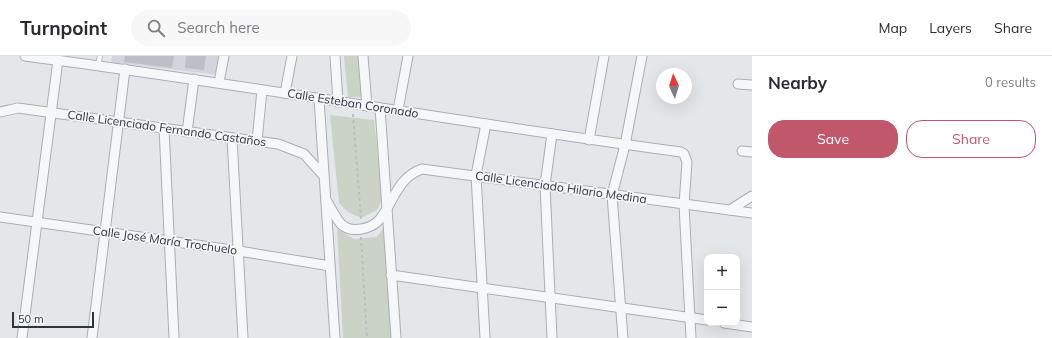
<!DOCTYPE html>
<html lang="en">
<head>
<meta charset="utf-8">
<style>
  body { margin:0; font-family:Mulish,sans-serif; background:#f7f7f7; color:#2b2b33 }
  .controls { position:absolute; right:12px; bottom:12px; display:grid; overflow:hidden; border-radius:8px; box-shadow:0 4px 16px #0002 }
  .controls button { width:36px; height:36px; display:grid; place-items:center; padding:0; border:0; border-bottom:1px solid #e1e1e2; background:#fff; color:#2b2b33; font:20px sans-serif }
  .compass { position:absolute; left:656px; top:12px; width:36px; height:36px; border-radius:50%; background:#fff; box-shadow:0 4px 16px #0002; rotate:356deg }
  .scale { position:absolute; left:12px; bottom:10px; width:82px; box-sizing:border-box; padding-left:4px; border:2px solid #2d3541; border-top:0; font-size:11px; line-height:14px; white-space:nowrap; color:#2d3541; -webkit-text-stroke:3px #f3f5f8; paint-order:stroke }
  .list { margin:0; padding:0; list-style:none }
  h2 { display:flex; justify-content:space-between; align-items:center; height:52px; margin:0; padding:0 16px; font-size:17px }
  h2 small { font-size:13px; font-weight:400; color:#7c7c81 }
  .actions { display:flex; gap:8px; padding:12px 16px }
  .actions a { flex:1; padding:9px 0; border:1px solid #c1576b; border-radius:16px; text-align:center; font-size:14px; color:#c1576b }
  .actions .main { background:#c1576b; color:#fff }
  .icon { flex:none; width:22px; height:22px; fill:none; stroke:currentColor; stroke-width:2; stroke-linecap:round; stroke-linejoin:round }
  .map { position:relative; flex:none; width:752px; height:282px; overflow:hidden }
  header { display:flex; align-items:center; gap:24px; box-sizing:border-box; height:56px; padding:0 20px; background:#fff; border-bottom:1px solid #e1e1e2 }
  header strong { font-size:19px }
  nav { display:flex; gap:22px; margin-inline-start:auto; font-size:14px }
  .search { width:280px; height:36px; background:#f7f7f7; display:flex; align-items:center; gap:10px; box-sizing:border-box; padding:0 14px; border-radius:22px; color:#7c7c81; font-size:15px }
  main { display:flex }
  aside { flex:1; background:#fff }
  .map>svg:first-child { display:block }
</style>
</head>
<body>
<header>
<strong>Turnpoint</strong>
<div class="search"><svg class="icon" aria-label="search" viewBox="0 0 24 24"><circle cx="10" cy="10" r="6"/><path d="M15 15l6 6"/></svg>Search here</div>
<nav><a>Map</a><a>Layers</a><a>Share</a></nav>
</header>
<main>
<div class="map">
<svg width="752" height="282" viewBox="0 0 752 282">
  <rect width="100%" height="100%" fill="#e4e7ea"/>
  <polygon fill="#d2d6dc" points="112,0 222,0 219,19 111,6"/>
  <g fill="#cad3c6">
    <polygon points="344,0 361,0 364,41 348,41"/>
    <polygon points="330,59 374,64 383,142 377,154 361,162 348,156 339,147"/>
    <polygon points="385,170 392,282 343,282 337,173 354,183 377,181"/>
  </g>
  <g fill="#bcc0c6">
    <polygon points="125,0 174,0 172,12 124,6"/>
    <polygon points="186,0 206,0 204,14 185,12"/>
  </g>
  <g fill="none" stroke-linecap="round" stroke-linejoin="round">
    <g stroke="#a9aeb4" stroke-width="6">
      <polyline id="service" points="98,9 100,0"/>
    </g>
    <g stroke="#a9aeb4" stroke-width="11">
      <g id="minor">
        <path d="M 25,0 C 244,28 462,67 681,96 L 684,98 L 687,106 L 684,149 L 691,282"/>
        <polyline points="335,0 338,46"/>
        <polyline points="363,0 367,50"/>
        <polyline points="219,26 224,0"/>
        <polyline points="738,28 752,29"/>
        <polyline points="285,37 292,0"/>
        <polyline points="319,43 335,282"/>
        <polyline points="380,52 396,282"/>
        <polyline points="398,54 408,0"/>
        <polyline points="0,56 18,52 278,88 304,98 324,120"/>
        <polyline points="164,72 174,282"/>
        <polyline points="187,76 194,23"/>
        <polyline points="552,78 545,129 552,282"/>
        <polyline points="232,82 243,282"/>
        <polyline points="589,84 604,0"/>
        <polyline points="257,85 262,34"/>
        <polyline points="742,95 752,96"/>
        <path d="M 326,144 C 331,152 335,161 341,168 C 351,178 372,173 380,163 C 394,145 398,121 422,113 L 752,157"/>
        <polyline points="730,154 752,140"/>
        <polyline points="0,161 239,195 330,210"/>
        <polyline points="391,219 707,264"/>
        <polyline points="724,267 752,271"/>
        <polyline points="22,282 58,4"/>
        <polyline points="92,282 125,13"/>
        <polyline points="485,282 476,119 486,68"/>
        <polyline points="623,282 612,139 625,89 642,0"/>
      </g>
    </g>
    <g stroke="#babdc2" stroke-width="2" stroke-dasharray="3 3" stroke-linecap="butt">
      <polyline points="353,58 361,163"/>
      <polyline points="361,181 367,282"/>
    </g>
    <use href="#service" stroke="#f6f7f9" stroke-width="4.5"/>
    <use href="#minor" stroke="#f6f7f9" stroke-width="9"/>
  </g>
  <g text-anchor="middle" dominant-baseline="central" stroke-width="3.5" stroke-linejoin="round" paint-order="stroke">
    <g font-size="12" fill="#2d3541" stroke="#f3f5f8">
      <text transform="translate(353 47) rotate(9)">Calle Esteban Coronado</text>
      <text transform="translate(167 72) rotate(8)">Calle Licenciado Fernando Castaños</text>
      <text transform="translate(561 131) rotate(8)">Calle Licenciado Hilario Medina</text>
      <text transform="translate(165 184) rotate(8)">Calle José María Trochuelo</text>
    </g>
  </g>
</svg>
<div class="controls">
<button>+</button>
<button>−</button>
</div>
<svg class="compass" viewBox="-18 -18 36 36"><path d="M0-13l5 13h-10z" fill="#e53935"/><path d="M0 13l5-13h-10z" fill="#7c7c81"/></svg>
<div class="scale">50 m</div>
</div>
<aside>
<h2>Nearby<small>0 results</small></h2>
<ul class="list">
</ul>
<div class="actions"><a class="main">Save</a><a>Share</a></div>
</aside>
</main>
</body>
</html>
